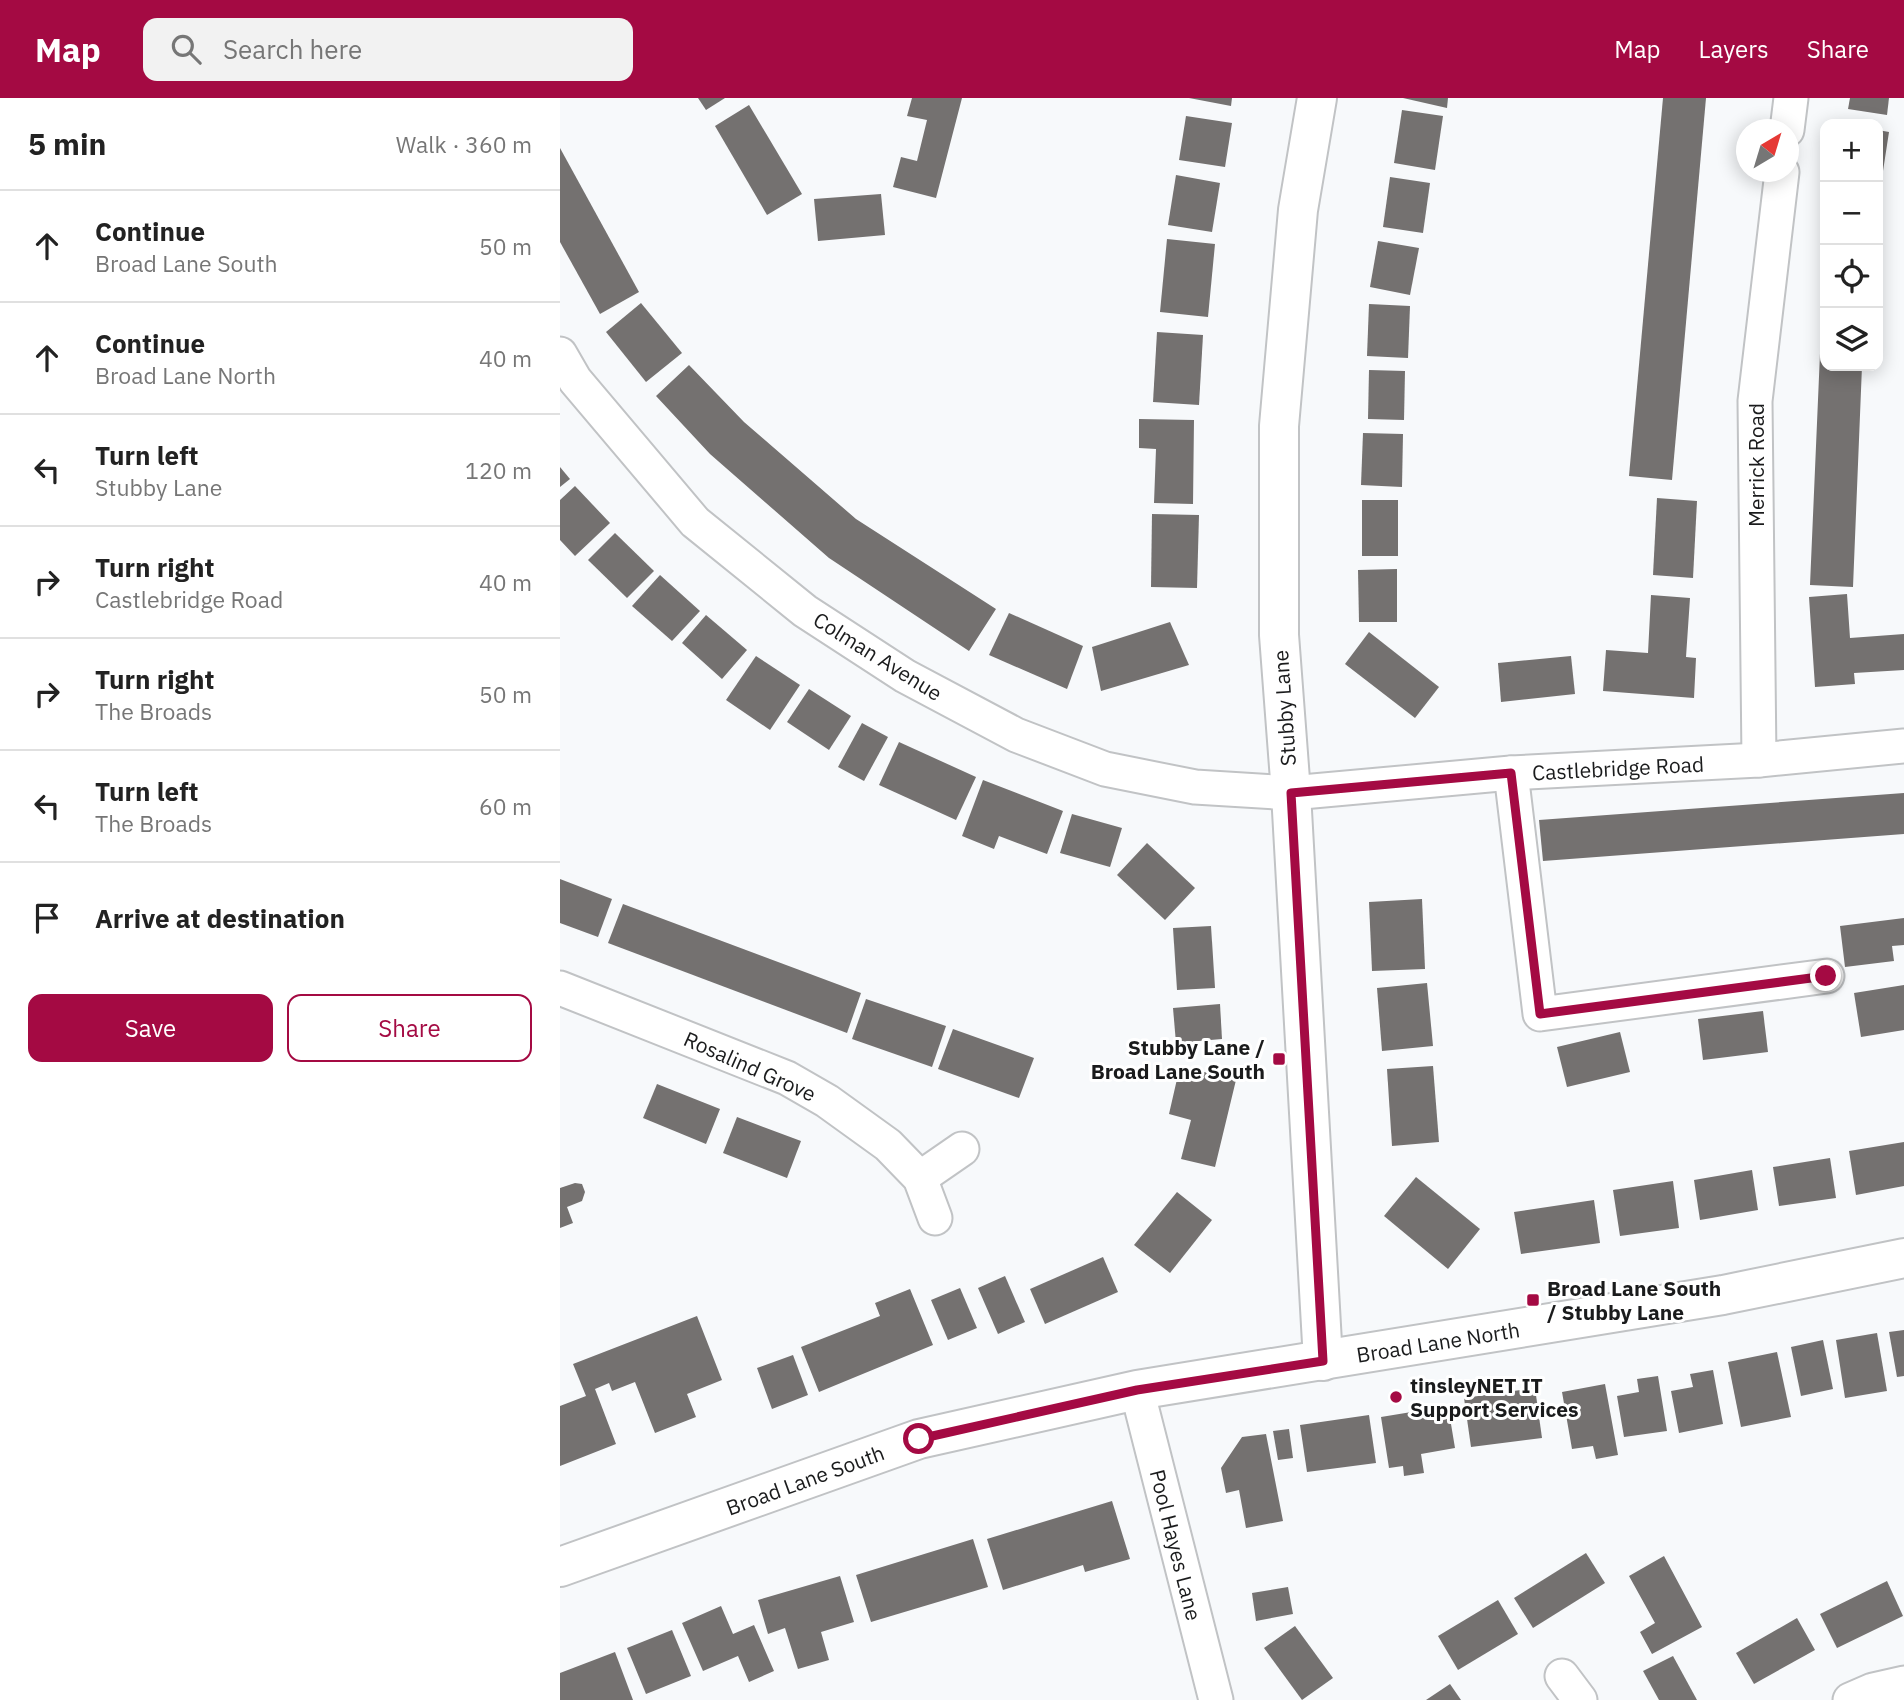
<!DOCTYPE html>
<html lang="en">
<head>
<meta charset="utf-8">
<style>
  body { margin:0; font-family:"IBM Plex Sans",sans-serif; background:#f2f2f2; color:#222 }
  .controls { position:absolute; right:21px; top:21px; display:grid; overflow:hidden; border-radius:14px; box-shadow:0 4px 18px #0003 }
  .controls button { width:63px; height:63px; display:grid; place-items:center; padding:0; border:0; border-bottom:2px solid #e0e0e0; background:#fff; color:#222; font:35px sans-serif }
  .compass { position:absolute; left:1176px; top:21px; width:63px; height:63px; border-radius:50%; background:#fff; box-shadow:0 4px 18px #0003; rotate:38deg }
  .stop { position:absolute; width:21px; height:21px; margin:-16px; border:5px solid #a40a43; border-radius:50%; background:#fff }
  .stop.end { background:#a40a43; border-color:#fff; box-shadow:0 2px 7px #0008 }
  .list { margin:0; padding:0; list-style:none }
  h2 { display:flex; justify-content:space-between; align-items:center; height:91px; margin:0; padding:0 28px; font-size:30px }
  h2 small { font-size:23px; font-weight:400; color:#767676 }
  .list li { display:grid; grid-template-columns:46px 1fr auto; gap:21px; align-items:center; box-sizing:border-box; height:112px; padding:0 28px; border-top:2px solid #e0e0e0 }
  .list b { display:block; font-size:26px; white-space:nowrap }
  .list p { margin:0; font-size:23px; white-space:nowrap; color:#767676 }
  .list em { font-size:23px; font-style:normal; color:#767676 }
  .actions { display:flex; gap:14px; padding:21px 28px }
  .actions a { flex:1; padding:16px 0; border:2px solid #a40a43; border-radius:14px; text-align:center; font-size:24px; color:#a40a43 }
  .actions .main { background:#a40a43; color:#fff }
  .icon { flex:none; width:38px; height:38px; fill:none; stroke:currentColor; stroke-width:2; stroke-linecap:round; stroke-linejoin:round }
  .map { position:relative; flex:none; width:1344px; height:1602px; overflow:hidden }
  header { display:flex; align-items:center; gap:42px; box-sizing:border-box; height:98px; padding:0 35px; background:#a40a43; color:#fff }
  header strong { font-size:33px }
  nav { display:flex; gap:38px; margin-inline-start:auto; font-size:24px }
  .search { width:490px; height:63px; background:#f2f2f2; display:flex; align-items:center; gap:18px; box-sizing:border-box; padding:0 24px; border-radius:14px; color:#767676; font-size:26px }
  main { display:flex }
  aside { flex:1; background:#fff }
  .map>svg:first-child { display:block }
</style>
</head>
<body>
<header>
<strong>Map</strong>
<div class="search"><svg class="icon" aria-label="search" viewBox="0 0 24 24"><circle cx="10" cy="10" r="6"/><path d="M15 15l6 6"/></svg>Search here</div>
<nav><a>Map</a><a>Layers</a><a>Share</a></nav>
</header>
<main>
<aside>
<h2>5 min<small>Walk · 360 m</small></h2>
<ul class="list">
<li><svg class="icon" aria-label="ahead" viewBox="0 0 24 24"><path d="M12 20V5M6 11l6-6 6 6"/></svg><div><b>Continue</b><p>Broad Lane South</p></div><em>50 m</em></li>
<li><svg class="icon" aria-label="ahead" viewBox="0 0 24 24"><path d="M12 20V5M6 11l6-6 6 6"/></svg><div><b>Continue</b><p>Broad Lane North</p></div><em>40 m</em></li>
<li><svg class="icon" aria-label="left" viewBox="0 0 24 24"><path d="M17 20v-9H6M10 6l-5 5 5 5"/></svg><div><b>Turn left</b><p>Stubby Lane</p></div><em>120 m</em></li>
<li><svg class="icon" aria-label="right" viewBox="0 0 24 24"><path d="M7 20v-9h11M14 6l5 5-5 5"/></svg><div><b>Turn right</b><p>Castlebridge Road</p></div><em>40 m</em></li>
<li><svg class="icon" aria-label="right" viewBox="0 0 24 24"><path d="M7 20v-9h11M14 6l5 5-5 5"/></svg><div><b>Turn right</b><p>The Broads</p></div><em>50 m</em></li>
<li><svg class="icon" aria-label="left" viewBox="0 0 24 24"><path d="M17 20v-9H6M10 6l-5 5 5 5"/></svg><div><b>Turn left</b><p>The Broads</p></div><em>60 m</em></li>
<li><svg class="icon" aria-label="arrive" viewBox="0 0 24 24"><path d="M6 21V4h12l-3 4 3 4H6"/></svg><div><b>Arrive at destination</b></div></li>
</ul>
<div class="actions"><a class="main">Save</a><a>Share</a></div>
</aside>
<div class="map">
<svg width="1344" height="1602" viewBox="0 0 1344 1602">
  <rect width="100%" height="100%" fill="#f7f9fb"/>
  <g fill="#747170">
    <polygon points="138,0 165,0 146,12"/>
    <polygon points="352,0 402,0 376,100 333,89 341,59 357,63 367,22 347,18"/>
    <polygon points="629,0 672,0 671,8"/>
    <polygon points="843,0 888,0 887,10"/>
    <polygon points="1103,0 1146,0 1112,382 1069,378"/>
    <polygon points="1290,0 1329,0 1327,17 1288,11"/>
    <polygon points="189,7 242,96 207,117 155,28"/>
    <polygon points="842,12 883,18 875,72 834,65"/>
    <polygon points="626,18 672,25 665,69 619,62"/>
    <polygon points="1318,32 1329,34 1319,99 1318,99"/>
    <polygon points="0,50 79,194 40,216 0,144"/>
    <polygon points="616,77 660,85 652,134 608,127"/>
    <polygon points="830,79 870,85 863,135 823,129"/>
    <polygon points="321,96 325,137 258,143 254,101"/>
    <polygon points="607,141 655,146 648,219 600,214"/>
    <polygon points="818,143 859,150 850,197 810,189"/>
    <polygon points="81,205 122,255 86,284 46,234"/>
    <polygon points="809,206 850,208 848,260 807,258"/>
    <polygon points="1262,209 1265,209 1265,268 1302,268 1293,489 1250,487"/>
    <polygon points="597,234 643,237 639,307 593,304"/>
    <polygon points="129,267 184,324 296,421 436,511 409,553 269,460 150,356 96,298"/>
    <polygon points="809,272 845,273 844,322 808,321"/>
    <polygon points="579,321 634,322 633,406 594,405 596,351 579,350"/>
    <polygon points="803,335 843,336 842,389 801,387"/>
    <polygon points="0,369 10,381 0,389"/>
    <polygon points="15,388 50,425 15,458 0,442 0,402"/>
    <polygon points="1097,400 1137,403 1133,480 1093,477"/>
    <rect x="802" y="402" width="36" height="56"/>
    <polygon points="592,416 639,417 637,490 591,489"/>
    <polygon points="55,435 94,473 67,500 28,462"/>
    <polygon points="837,471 837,524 799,524 798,472"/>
    <polygon points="100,477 140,513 112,543 72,508"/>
    <polygon points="1287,496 1290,540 1344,536 1344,572 1294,575 1295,586 1255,589 1249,499"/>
    <polygon points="1091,497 1130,500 1126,559 1136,560 1134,600 1043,593 1046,552 1088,555"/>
    <polygon points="449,515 523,548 507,591 429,557"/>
    <polygon points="146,517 187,552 162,581 122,545"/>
    <polygon points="610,524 629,567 541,593 532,549"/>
    <polygon points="809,534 879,589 855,620 785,566"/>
    <polygon points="196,558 240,587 210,632 166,602"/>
    <polygon points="1011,558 1015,596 941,604 938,565"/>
    <polygon points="249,591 291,618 269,652 227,624"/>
    <polygon points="302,625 328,639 304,683 278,669"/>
    <polygon points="339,644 416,679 396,722 319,687"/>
    <polygon points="423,682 503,713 487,756 439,738 434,751 402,738"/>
    <polygon points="1344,695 1344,736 983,763 979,722"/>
    <polygon points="512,716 562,730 550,769 500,755"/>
    <polygon points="587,745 635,790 605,822 557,777"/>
    <polygon points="0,781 52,801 38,839 0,825"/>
    <polygon points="862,801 865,871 812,873 809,804"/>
    <polygon points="63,806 301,895 287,935 48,845"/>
    <polygon points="1344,820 1344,847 1332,848 1334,863 1285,869 1280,828"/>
    <polygon points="651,828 655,890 617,892 613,830"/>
    <polygon points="867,885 873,948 822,953 817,890"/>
    <polygon points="1344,887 1344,932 1301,939 1294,895"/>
    <polygon points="306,901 386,928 372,969 292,941"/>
    <polygon points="660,906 662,941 616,945 613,910"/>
    <polygon points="1203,913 1208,954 1143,962 1138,921"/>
    <polygon points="393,931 474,960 459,1000 378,971"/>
    <polygon points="1060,934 1070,974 1007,989 997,949"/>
    <polygon points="620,968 676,982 655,1069 621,1061 631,1022 609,1016"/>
    <polygon points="873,968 879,1044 832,1048 827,971"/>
    <polygon points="97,986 160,1011 146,1046 83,1020"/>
    <polygon points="177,1019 241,1043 227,1080 163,1055"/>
    <polygon points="1344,1044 1344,1088 1296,1097 1289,1053"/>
    <polygon points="1270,1060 1276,1100 1219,1108 1213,1069"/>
    <polygon points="1192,1072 1198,1112 1140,1122 1134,1082"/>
    <polygon points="856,1079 920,1131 888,1171 824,1118"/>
    <polygon points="1113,1083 1119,1130 1060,1138 1053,1092"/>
    <polygon points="15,1085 22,1086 25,1094 22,1103 7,1109 13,1125 0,1130 0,1090"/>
    <polygon points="617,1094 652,1122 610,1175 574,1147"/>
    <polygon points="1034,1102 1040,1145 961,1156 954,1114"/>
    <polygon points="543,1159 558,1194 485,1226 470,1191"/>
    <polygon points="445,1178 465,1224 438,1236 418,1190"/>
    <polygon points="400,1190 417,1230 388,1242 371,1202"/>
    <polygon points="350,1191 373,1247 259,1294 241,1249 320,1218 315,1205"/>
    <polygon points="137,1218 162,1282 127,1296 136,1319 95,1335 75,1284 52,1293 49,1285 35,1291 56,1346 0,1368 0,1308 26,1298 13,1266"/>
    <polygon points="1344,1232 1344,1278 1337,1279 1329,1234"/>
    <polygon points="1317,1235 1327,1293 1285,1300 1276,1242"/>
    <polygon points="1263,1242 1273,1291 1241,1298 1231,1249"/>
    <polygon points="1217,1254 1231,1319 1181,1329 1168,1264"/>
    <polygon points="233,1257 248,1297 212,1311 197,1270"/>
    <polygon points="1153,1272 1163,1326 1119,1335 1111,1293 1133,1289 1130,1276"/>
    <polygon points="1098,1278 1107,1333 1064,1339 1057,1298 1079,1294 1077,1281"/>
    <polygon points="1045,1286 1058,1357 1036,1361 1033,1348 1012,1351 1002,1294"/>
    <polygon points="975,1290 982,1340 911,1349 904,1300"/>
    <polygon points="888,1308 895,1350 861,1356 864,1375 844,1378 843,1368 829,1370 821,1319"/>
    <polygon points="809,1317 816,1365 747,1374 740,1327"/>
    <polygon points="729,1331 733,1360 718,1362 713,1333"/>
    <polygon points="706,1336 723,1423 686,1430 679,1392 666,1395 661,1370 682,1339"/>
    <polygon points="552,1403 570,1461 525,1474 523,1467 443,1492 427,1441"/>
    <polygon points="413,1441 428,1489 311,1524 296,1477"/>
    <polygon points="1026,1455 1045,1485 973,1530 954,1500"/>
    <polygon points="1104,1458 1142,1529 1092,1556 1080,1534 1095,1525 1069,1478"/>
    <polygon points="280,1478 294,1524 261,1534 269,1562 238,1571 225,1530 208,1536 198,1502"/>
    <polygon points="1327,1483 1343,1518 1277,1550 1260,1516"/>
    <polygon points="728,1489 733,1516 696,1523 692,1495"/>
    <polygon points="938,1502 958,1536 898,1572 878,1538"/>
    <polygon points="161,1508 173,1536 194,1527 214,1573 189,1584 178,1558 143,1573 122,1525"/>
    <polygon points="1237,1520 1255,1552 1194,1586 1176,1555"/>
    <polygon points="735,1528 773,1580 742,1602 704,1550"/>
    <polygon points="112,1532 131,1578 86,1596 67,1550"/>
    <polygon points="55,1554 73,1602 0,1602 0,1575"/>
    <polygon points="1113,1558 1137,1602 1099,1602 1083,1573"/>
    <polygon points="890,1586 901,1602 866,1602"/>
  </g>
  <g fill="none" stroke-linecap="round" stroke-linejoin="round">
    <g stroke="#c1c3c5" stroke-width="37">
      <g id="street">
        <polyline points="1227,32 1231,0"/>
        <polyline points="0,256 15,282 135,424 245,513 345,578 456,637 545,671 635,689 731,695 951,675 1199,662 1344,648"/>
        <polyline points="1199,662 1195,303 1222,74"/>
        <polyline points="951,675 980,916 1267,878"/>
        <polyline points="0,890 227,980 267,1003 328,1047 360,1080 375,1120"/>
        <polyline points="360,1080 402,1051"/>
        <polyline points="577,1292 656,1602"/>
        <polyline points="1002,1578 1020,1602"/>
        <polyline points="1290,1602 1313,1592 1344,1585"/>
      </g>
    </g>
    <g stroke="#c1c3c5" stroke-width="42">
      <g id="secondary">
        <polyline points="757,0 738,112 719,328 719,537 731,695 763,1263"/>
        <polyline points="0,1469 359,1341 577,1292 1163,1197 1344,1160"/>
      </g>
    </g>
    <use href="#street" stroke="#fff" stroke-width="33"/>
    <use href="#secondary" stroke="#fff" stroke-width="38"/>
  </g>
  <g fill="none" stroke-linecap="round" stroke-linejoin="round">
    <polyline stroke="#a40a43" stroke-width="9" points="359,1341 577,1292 763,1263 731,695 951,675 980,916 1266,878"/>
  </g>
  <g fill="#a40a43" stroke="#fff" stroke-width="2.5">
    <rect x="712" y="954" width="14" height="14" rx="3.5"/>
    <rect x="966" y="1195" width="14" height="14" rx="3.5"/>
    <circle cx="836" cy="1299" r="7"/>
  </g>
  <g text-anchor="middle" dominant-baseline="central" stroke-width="6" stroke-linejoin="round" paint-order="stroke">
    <g font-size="21" fill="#1a1b1c" stroke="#fff">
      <text transform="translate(1196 367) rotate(-90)">Merrick Road</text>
      <text transform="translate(318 558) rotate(32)">Colman Avenue</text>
      <text transform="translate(724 610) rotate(-94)">Stubby Lane</text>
      <text transform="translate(1058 670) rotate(-3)">Castlebridge Road</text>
      <text transform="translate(190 968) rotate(24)">Rosalind Grove</text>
      <text transform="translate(878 1244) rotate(-9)">Broad Lane North</text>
      <text transform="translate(245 1382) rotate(-20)">Broad Lane South</text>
      <text transform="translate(616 1447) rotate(76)">Pool Hayes Lane</text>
    </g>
    <g font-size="21" font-weight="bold" fill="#1a1b1c" stroke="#fff" text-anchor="start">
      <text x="705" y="949" text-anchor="end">Stubby Lane /<tspan x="705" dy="24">Broad Lane South</tspan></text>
      <text x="987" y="1190">Broad Lane South<tspan x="987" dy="24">/ Stubby Lane</tspan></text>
      <text x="850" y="1287">tinsleyNET IT<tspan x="850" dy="24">Support Services</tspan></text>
    </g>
  </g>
</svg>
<div class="controls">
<button>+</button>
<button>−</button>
<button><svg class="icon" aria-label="locate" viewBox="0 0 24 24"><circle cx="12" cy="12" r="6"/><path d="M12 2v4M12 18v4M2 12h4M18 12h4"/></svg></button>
<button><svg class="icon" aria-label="layers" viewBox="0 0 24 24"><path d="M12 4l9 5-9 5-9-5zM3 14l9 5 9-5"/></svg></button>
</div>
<svg class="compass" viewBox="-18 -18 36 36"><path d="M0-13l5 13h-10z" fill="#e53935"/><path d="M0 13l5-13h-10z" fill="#767676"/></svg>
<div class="stop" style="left:359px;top:1341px"></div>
<div class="stop end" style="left:1266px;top:878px"></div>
</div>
</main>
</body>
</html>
